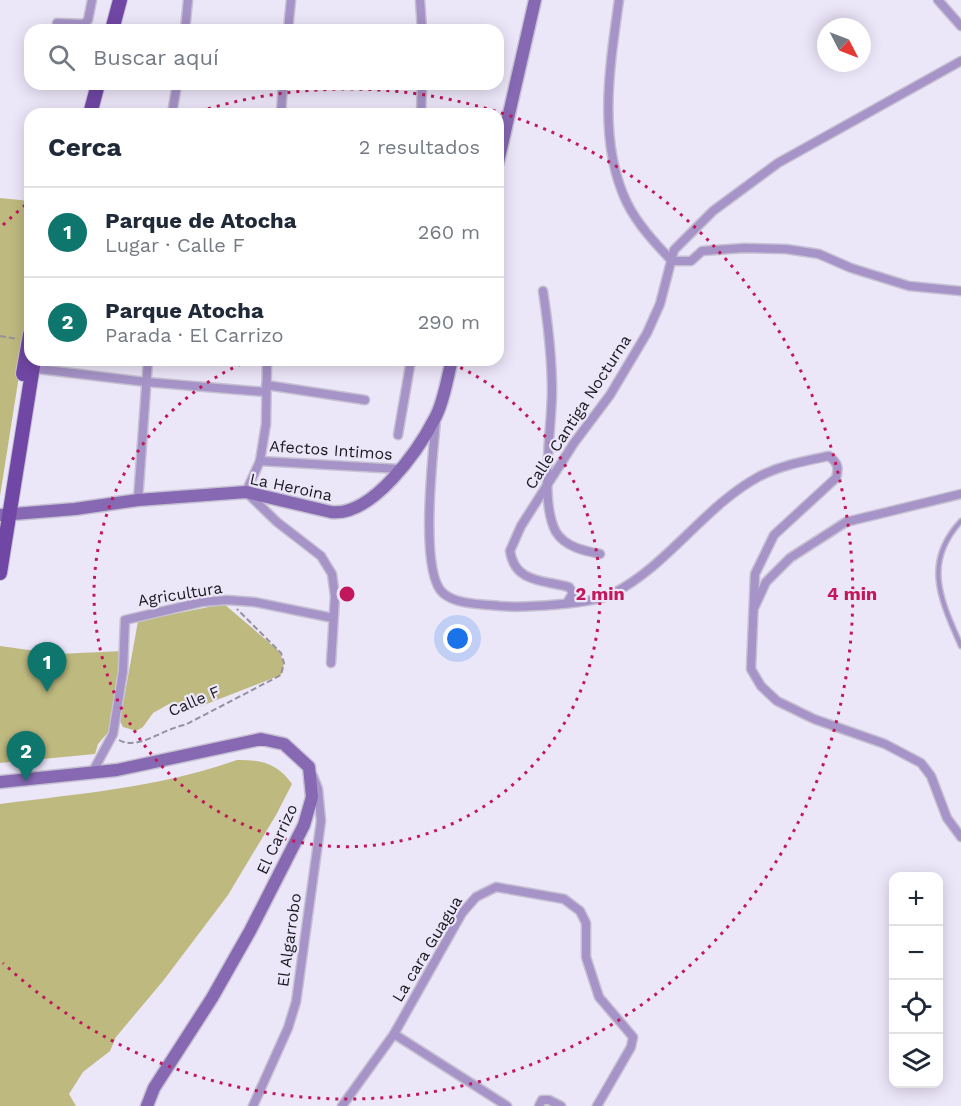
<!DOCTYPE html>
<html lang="es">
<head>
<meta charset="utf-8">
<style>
  body { margin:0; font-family:"Work Sans",sans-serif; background:#f6f6f7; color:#1f2937 }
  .controls { position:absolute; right:18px; bottom:18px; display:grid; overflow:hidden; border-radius:12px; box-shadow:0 3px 15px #0003 }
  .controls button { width:54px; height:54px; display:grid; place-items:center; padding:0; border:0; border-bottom:2px solid #e0e1e3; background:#fff; color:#1f2937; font:30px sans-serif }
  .compass { position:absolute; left:817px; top:18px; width:54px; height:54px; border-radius:50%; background:#fff; box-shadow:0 3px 15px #0003; rotate:132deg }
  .you { position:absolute; left:458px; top:639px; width:21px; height:21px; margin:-15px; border:4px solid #fff; border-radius:50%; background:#1a73e8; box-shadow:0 0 0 9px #1a73e833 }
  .badge { display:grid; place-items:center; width:39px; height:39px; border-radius:50%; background:#0f766e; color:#fff; font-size:20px; font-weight:700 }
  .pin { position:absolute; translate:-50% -50px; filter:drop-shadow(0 2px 3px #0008) }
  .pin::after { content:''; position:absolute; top:32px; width:21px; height:18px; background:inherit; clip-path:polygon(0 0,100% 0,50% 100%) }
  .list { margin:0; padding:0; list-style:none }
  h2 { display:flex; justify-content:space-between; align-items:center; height:78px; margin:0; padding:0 24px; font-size:26px }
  h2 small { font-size:20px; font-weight:400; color:#747a83 }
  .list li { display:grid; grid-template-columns:39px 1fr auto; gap:18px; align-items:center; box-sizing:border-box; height:90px; padding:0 24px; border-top:2px solid #e0e1e3 }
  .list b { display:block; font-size:22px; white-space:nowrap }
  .list p { margin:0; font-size:20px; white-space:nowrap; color:#747a83 }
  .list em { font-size:20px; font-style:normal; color:#747a83 }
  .icon { flex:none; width:33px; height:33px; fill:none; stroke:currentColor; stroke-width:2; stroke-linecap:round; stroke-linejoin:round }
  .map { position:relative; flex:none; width:961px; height:1106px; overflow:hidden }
  .search { position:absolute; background:#fff; box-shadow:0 3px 15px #0003; left:24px; top:24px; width:480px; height:66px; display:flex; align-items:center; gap:15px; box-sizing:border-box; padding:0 21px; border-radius:18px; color:#747a83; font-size:22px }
  .panel { position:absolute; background:#fff; box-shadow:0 3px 15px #0003; left:24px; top:108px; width:480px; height:258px; border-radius:18px }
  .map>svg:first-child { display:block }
</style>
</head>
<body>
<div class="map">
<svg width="961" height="1106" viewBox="0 0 961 1106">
  <rect width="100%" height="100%" fill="#ece6f9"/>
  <g fill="#beb97f">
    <polygon points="0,198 30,201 30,306 0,496"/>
    <polygon points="224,604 279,651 284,663 281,675 191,710 180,711 169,704 153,713 143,727 136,731 123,727 120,721 138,621"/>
    <polygon points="0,646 58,654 123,651 110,730 98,744 95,754 0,763"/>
    <path d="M 237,760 C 262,760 277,763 292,784 L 276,815 L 228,895 L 163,981 L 116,1037 L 110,1051 L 83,1072 L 69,1094 L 76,1106 L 0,1106 L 0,804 C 84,793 156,788 237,760 Z"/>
  </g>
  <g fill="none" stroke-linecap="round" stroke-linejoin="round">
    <g stroke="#c6c1d2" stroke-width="7">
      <path id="lane" d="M 961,521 C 922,563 941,600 961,646"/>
    </g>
    <g stroke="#c6c1d2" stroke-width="11">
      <g id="street">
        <polyline points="420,0 422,30"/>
        <path d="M 619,0 C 610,65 597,141 627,203 C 638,225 655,243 672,261 L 691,261 L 702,251 L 744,248 L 786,249 L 819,254 L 851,268 L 909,286 L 961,291"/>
        <polyline points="938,0 961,26"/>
        <polyline points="57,23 84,24 88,20 92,0"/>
        <polyline points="185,30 188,0"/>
        <polyline points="288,30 291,0"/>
        <polyline points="172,114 177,84"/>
        <polyline points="281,114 283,84"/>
        <polyline points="421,114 422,84"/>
        <path d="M 543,291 C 548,324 552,357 552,391 C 552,427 539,502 556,532 C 565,547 585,551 600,554"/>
        <polyline points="267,360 266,424 260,461 246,492 277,522 321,556 332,574 335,596 331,663"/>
        <polyline points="30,368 146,382 266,392"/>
        <polyline points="266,385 365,400"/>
        <path d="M 436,420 C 433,454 419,572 443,593 C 456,605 483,604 500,606 C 521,608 594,604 612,594 C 669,565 704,506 760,476 C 782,465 805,461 829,456 C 838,463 839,468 836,478 L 774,535 L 755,574 L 751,669 L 761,686 L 777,701 L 814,719 L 885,744 L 921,763 L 931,776 L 947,818 L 961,837"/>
        <polyline points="398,435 411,360"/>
        <polyline points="260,461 399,469"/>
        <polyline points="138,500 148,360"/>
        <path d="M 567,603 L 573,593 L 569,587 C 543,580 515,583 510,551 L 521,526 L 574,443 L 610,395 L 647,333 L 660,304 L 674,250 L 713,211 L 778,163 L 961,61"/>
        <polyline points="755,606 766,582 790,558 846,522 961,494"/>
        <polyline points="92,773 113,734 123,671 125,620 202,602 227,600 254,602 333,618"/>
        <polyline points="394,1034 507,1106"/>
        <polyline points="253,1106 288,1028 296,1002 321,821 318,789 313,776"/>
        <polyline points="342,1106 394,1034 462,913 476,897 496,887 564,899 580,911 586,923 586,957 599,997 633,1037 631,1047 597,1106"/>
        <polyline points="539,1106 542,1100 549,1100 561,1106"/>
      </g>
    </g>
    <g stroke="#c6c1d2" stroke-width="15">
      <g id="secondary">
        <polyline points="498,162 535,0"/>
        <path d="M 1,515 L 75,509 L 138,500 L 246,492 L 331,512 C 372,517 418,451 435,418 C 444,402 447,378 452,360"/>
        <polyline points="0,782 117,770 261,739 284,744 309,767 312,797 304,825 250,931 212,998 154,1088 147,1106"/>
      </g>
    </g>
    <g stroke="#c6c1d2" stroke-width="16">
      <g id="primary">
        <polyline points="112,30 120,0"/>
        <polyline points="90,114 98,84"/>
        <polyline points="23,374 30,334"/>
        <polyline points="0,573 34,360"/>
      </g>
    </g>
    <g stroke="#96919f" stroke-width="2" stroke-dasharray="6 3" stroke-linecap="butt">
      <polyline points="0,336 18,339"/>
      <path d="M 119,740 C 138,751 164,728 185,725 L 281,675 L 284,663 L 281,653 L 237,609"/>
    </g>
    <use href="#lane" stroke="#a693c7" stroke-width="4"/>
    <use href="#street" stroke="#a693c7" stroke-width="8"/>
    <use href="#secondary" stroke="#8668b3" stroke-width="12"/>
    <use href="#primary" stroke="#7047a4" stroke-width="14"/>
  </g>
  <g fill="none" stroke="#c2185b" stroke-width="3" stroke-dasharray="3 6">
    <path d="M444 360A253 253 0 1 1 250 360"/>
    <path d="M3 225A505 505 0 0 1 29 202M191 114A505 505 0 1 1 3 963"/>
  </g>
  <g text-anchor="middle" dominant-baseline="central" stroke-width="4.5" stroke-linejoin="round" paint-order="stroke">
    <g font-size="16" fill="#1a181e" stroke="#ece6f9">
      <text transform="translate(578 412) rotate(-57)">Calle Cantiga Nocturna</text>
      <text transform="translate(331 450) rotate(4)">Afectos Intimos</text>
      <text transform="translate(291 487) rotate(12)">La Heroina</text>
      <text transform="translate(180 594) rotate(-9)">Agricultura</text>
      <text transform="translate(194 701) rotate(-23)">Calle F</text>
      <text transform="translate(277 839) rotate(-65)">El Carrizo</text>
      <text transform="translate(289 940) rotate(-82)">El Algarrobo</text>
      <text transform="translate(427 949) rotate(-59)">La cara Guagua</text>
    </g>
  </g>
  <circle cx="347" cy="594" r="9" fill="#c2185b" stroke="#ece6f9" stroke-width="3"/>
  <g font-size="18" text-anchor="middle" font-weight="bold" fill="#c2185b" stroke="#ece6f9" stroke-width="4.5" stroke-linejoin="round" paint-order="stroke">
    <text x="600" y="600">2 min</text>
    <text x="852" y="600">4 min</text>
  </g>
</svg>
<div class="controls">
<button>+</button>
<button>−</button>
<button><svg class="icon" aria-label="locate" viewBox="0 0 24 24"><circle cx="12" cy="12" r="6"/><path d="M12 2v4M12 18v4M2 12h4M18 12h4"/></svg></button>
<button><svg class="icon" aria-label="layers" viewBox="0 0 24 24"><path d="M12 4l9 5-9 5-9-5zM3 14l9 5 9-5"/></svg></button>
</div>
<svg class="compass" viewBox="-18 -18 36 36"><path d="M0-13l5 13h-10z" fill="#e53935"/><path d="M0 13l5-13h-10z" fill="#747a83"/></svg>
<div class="you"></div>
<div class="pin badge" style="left:47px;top:692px">1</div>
<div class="pin badge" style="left:26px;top:781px">2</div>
<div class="search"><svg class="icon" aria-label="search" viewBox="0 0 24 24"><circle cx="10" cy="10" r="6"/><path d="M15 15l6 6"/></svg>Buscar aquí</div>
<section class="panel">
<h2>Cerca<small>2 resultados</small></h2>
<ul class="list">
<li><span class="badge">1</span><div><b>Parque de Atocha</b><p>Lugar · Calle F</p></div><em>260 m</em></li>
<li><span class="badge">2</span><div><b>Parque Atocha</b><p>Parada · El Carrizo</p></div><em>290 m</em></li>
</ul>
</section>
</div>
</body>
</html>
